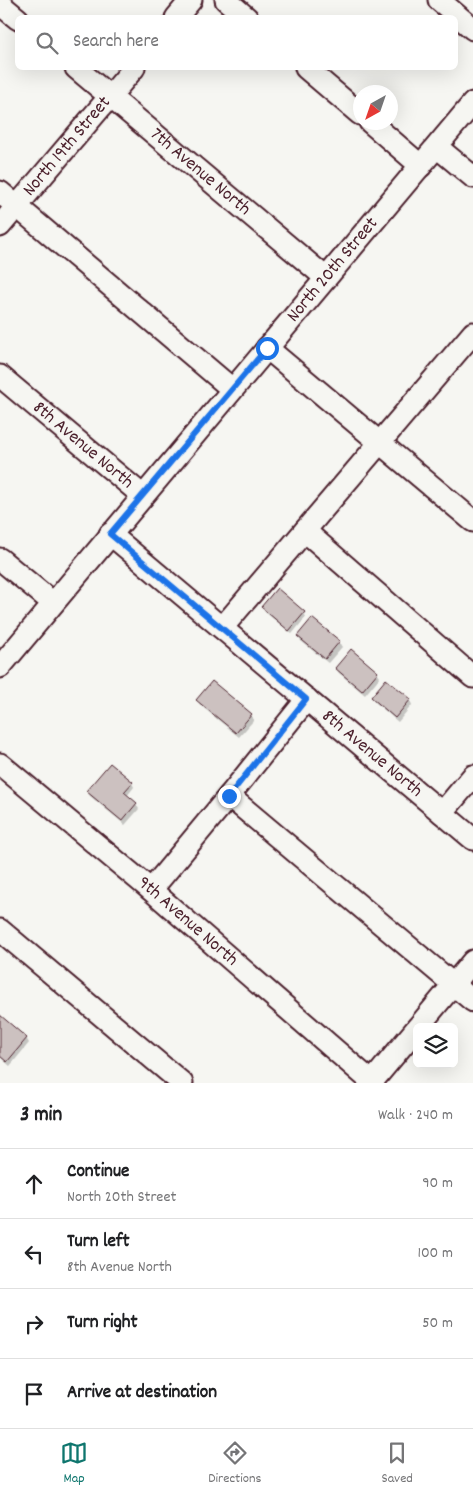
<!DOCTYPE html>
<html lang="en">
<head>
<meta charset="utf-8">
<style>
  body { margin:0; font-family:Dekko,sans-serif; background:#f6f6f6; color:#202124 }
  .controls { position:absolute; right:15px; bottom:15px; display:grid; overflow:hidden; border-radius:8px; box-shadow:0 5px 20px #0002 }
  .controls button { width:45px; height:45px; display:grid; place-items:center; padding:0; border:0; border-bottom:1px solid #e0e0e0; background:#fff; color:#202124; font:25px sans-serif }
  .compass { position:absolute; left:353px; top:85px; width:45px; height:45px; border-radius:50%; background:#fff; box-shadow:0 5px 20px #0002; rotate:220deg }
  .stop { position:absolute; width:15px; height:15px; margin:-11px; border:4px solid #1a73e8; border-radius:50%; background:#fff }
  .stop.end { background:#1a73e8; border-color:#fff; box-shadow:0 1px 5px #0008 }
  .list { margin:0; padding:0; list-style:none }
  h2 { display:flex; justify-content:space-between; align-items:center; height:65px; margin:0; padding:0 20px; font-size:21px }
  h2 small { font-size:16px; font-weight:400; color:#757577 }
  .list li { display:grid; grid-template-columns:32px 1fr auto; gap:15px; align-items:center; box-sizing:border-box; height:70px; padding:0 20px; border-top:1px solid #e0e0e0 }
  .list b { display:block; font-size:19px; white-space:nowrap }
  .list p { margin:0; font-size:16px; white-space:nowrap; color:#757577 }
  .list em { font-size:16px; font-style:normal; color:#757577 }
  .icon { flex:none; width:28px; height:28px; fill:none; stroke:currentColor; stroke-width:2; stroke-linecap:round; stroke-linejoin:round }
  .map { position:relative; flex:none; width:473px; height:1083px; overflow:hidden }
  .search { position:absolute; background:#fff; box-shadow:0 5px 20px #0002; left:15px; right:15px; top:15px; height:55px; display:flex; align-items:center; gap:12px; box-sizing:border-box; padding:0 18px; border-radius:8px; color:#757577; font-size:19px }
  .sheet { height:345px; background:#fff }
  nav { display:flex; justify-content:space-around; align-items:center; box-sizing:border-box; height:70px; border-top:1px solid #e0e0e0; background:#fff; font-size:14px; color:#757577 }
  nav a { display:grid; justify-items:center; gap:2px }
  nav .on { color:#0f766e }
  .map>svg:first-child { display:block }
</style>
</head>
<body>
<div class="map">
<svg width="473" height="1083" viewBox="0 0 473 1083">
  <rect width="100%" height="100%" fill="#f6f6f2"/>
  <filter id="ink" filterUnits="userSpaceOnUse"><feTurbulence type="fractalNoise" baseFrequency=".02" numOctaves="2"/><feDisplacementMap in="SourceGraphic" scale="10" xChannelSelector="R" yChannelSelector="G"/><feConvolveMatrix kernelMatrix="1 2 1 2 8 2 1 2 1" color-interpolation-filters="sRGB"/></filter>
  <g filter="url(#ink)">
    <g fill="#0003">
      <polygon points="262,607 304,613 306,617 292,634 265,612"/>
      <polygon points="312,620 339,642 342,647 328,663 301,641 298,636"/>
      <polygon points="336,668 377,673 380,677 365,695 339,673"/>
      <polygon points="372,697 410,700 412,705 398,722 375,702"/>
      <polygon points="198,700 251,715 254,720 239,737 200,705"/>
      <polygon points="132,783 134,787 127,796 136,804 139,809 125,825 90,796 88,792"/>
      <polygon points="0,1016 26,1038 29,1043 10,1066 0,1057"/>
    </g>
    <g fill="#ccc1c0" stroke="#4a1f2b">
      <polygon points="277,588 305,612 289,631 261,607"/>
      <polygon points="312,618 340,641 325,659 297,636"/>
      <polygon points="351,649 378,672 362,691 335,668"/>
      <polygon points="386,679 411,699 395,718 371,697"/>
      <polygon points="212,681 252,714 236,733 196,700"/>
      <polygon points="110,763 133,782 124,792 137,803 122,821 86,791"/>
      <polygon points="0,1015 27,1038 7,1062 0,1056"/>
    </g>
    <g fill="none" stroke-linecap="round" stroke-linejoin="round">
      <g stroke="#4a1f2b" stroke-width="25">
        <g id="minor">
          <polyline points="226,0 247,18"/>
          <polyline points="439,0 473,29"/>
          <polyline points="0,4 18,19"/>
          <polyline points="176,18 191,0"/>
          <path id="s1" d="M 76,68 L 326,278"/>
          <polyline points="306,68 360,114"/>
          <polyline points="370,122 421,166"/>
          <polyline points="437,147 473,177"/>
          <polyline points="0,192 232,389"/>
          <path id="s2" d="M 0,226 L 134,68"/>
          <polyline points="267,348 473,521"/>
          <path id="s3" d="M 0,376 L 143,496"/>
          <polyline points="305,531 473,677"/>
          <path id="s4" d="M 110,534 L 473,839"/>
          <polyline points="0,559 53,603"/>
          <polyline points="222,628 473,333"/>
          <path id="s5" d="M 0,667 L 473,103"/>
          <path id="s6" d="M 0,764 L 151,890 L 373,1083"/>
          <polyline points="229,796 307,699"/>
          <polyline points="442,813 473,776"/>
          <polyline points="151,890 229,796 473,1001"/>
          <polyline points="0,930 182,1083"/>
          <polyline points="418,1027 473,961"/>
          <polyline points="371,1083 417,1028"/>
        </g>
      </g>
      <use href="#minor" stroke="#f6f6f2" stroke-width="21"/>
    </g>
  </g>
  <g fill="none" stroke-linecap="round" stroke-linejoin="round" filter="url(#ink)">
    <polyline stroke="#1a73e8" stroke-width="6" points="229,796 306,699 110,534 267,348"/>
  </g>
  <g text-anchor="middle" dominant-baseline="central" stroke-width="4" stroke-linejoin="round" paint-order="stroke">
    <g font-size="19" fill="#4a1f2b" stroke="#f6f6f2">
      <text stroke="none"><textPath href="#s2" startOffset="104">North 19th Street</textPath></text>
      <text stroke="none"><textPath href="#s1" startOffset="162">7th Avenue North</textPath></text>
      <text stroke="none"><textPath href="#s5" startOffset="518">North 20th Street</textPath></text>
      <text stroke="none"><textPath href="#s3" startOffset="108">8th Avenue North</textPath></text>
      <text stroke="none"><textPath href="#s4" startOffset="342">8th Avenue North</textPath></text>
      <text stroke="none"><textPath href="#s6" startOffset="245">9th Avenue North</textPath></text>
    </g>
  </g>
</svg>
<div class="controls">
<button><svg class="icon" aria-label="layers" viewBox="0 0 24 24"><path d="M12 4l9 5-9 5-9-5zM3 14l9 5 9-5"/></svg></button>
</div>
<svg class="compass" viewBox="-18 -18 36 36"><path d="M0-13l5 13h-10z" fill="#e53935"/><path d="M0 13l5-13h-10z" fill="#757577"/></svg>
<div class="stop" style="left:267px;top:348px"></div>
<div class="stop end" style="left:229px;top:796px"></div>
<div class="search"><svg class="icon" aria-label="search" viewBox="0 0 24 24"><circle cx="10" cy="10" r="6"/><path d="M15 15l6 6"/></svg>Search here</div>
</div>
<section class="sheet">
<h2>3 min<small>Walk · 240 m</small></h2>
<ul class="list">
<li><svg class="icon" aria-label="ahead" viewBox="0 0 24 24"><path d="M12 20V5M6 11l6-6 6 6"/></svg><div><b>Continue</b><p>North 20th Street</p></div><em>90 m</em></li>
<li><svg class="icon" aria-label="left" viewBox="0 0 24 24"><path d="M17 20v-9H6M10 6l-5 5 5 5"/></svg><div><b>Turn left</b><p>8th Avenue North</p></div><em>100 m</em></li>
<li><svg class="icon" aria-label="right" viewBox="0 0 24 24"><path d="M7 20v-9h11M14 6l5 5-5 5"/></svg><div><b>Turn right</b></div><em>50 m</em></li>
<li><svg class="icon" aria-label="arrive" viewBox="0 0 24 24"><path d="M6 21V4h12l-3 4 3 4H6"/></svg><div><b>Arrive at destination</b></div></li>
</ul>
</section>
<nav>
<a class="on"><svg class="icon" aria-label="map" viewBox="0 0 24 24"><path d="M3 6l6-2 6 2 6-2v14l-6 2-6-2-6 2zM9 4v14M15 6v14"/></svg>Map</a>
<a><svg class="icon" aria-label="directions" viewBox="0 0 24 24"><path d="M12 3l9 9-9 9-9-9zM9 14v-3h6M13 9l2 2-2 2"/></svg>Directions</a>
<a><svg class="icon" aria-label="saved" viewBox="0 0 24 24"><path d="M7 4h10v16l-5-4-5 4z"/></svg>Saved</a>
</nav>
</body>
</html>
